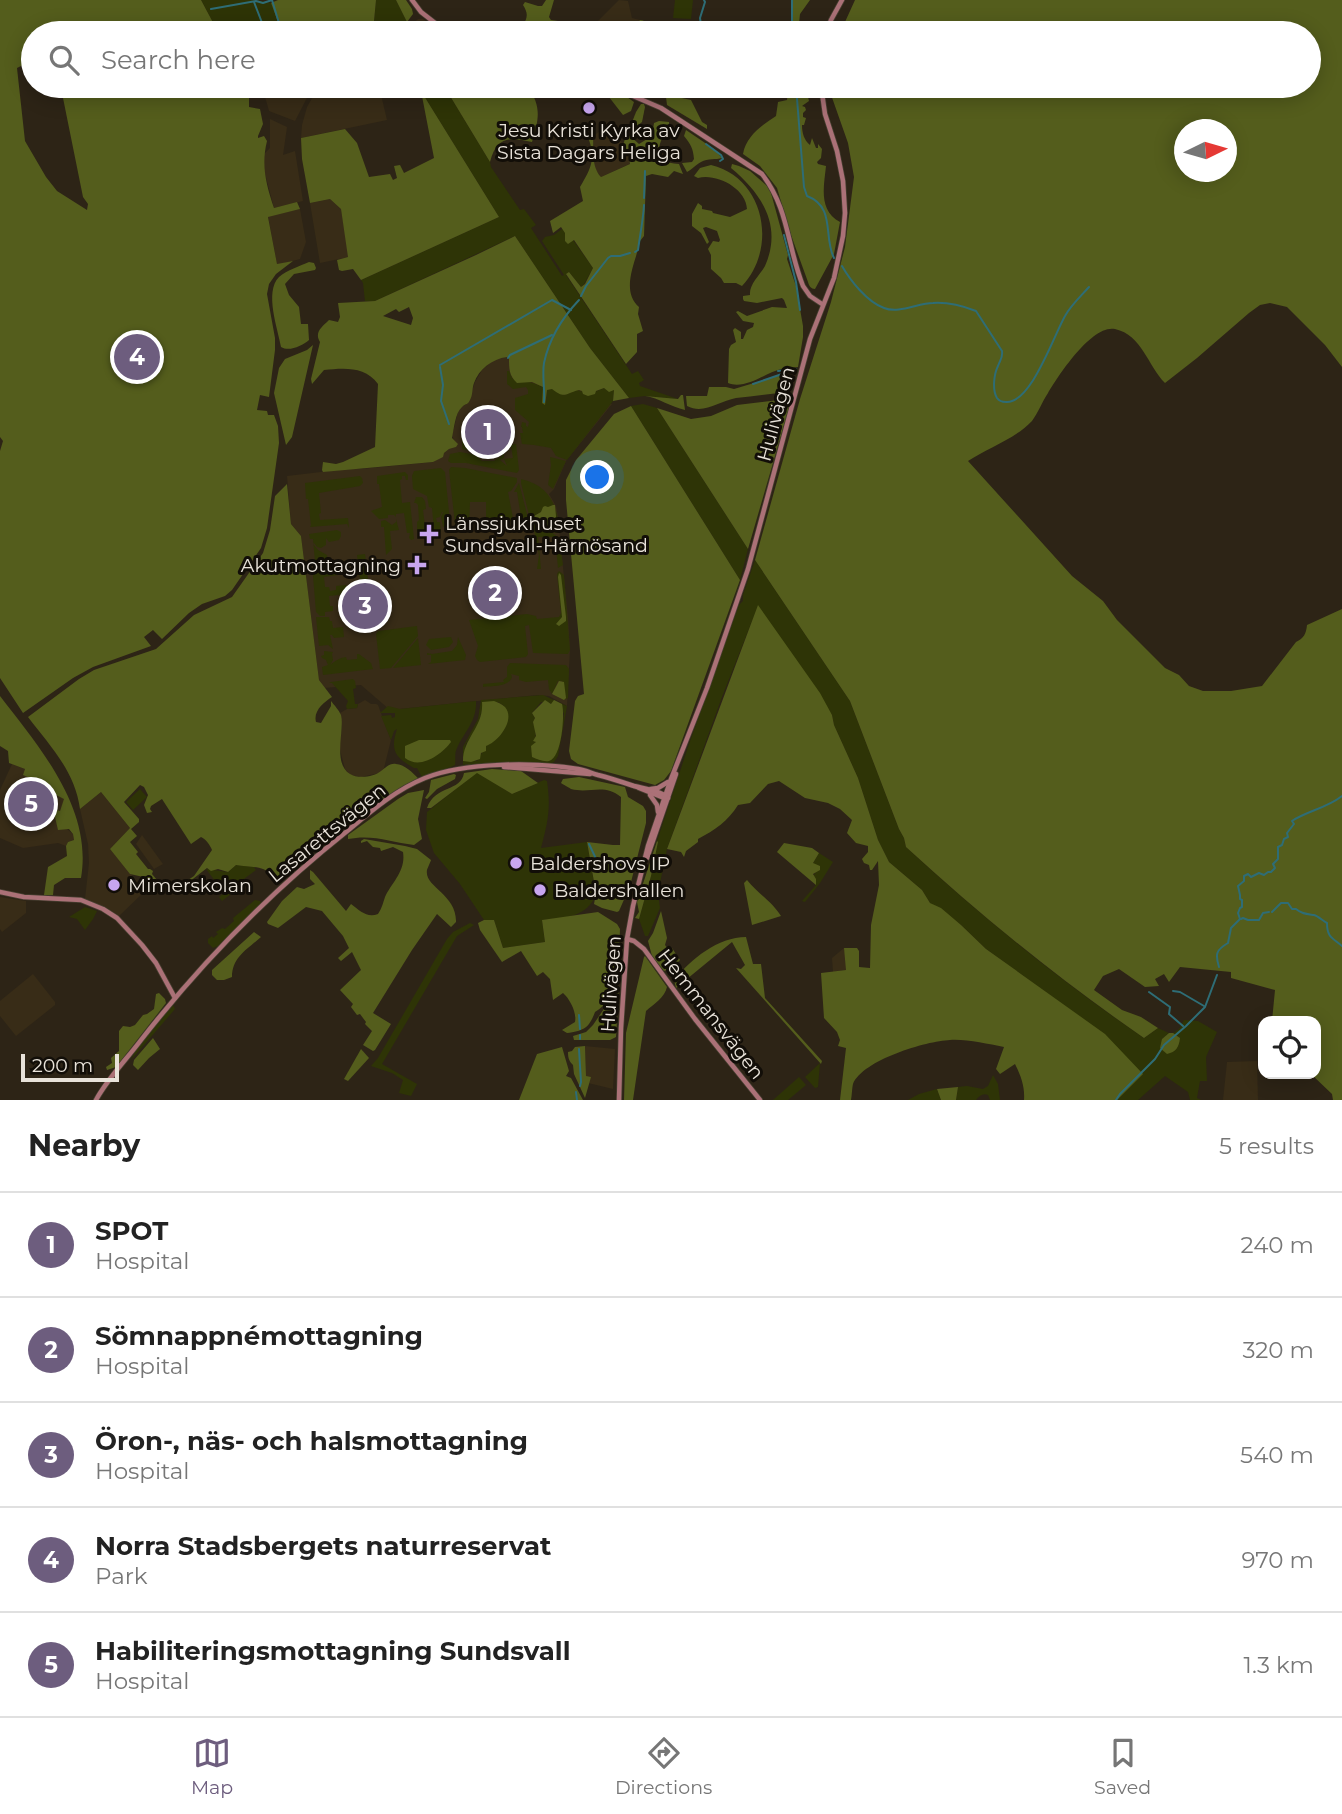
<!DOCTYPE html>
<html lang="en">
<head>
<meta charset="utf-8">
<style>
  body { margin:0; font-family:Montserrat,sans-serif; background:#f2f2f2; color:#222 }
  .controls { position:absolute; right:21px; bottom:21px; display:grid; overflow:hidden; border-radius:14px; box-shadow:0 4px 18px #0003 }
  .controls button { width:63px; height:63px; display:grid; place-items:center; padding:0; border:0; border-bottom:2px solid #e0e0e0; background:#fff; color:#222; font:35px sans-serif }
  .compass { position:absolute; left:1174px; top:119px; width:63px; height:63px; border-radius:50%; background:#fff; box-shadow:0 4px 18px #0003; rotate:85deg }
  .scale { position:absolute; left:21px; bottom:18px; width:98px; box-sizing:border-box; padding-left:7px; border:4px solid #e8e2d9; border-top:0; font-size:19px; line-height:24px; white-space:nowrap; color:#e8e2d9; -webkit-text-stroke:5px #120e08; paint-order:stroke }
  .you { position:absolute; left:598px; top:478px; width:24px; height:24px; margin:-18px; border:5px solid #fff; border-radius:50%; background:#1a73e8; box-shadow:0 0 0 10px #1a73e833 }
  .badge { display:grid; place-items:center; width:46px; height:46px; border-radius:50%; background:#6d5d7e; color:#fff; font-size:23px; font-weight:700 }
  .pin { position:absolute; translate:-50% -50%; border:4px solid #fff; box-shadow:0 2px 7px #0006 }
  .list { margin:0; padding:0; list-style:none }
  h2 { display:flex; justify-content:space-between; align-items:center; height:91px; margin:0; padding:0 28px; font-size:30px }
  h2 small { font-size:23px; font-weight:400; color:#767676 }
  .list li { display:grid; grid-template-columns:46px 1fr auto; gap:21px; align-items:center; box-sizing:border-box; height:105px; padding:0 28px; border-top:2px solid #e0e0e0 }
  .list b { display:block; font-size:26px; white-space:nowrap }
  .list p { margin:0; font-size:23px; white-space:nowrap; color:#767676 }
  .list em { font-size:23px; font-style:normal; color:#767676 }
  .icon { flex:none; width:38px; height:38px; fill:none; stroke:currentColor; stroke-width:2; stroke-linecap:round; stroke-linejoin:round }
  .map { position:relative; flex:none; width:1342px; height:1100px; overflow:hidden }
  .search { position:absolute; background:#fff; box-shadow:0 4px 18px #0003; left:21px; right:21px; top:21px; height:77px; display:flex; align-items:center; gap:18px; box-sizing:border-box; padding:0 24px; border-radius:38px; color:#767676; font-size:26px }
  .sheet { height:616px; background:#fff }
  nav { display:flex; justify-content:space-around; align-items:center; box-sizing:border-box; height:98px; border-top:2px solid #e0e0e0; background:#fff; font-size:19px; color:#767676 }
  nav a { display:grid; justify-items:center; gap:4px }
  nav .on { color:#6d5d7e }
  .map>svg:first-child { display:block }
</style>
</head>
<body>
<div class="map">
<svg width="1342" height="1100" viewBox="0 0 1342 1100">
  <rect width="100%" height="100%" fill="#2d2416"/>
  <g fill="#382c17">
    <polygon points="619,0 628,1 632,18 660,25 660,33 593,33 596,23"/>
    <polygon points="418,19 423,19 441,33 402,33"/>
    <polygon points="262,86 315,86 310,92 295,121 269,111"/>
    <polygon points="321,86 379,86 387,120 301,138 302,125 307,107 315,93"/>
    <polygon points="270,119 287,127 283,155 295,151 303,201 274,208 264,170 264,154 270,148"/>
    <polygon points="606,127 614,131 628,152 630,164 601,177 595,170 594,164 593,136"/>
    <polygon points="330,199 341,209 349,257 320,263 310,203"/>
    <polygon points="300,209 306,242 300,259 277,265 268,216"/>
    <polygon points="507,356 612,404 566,461 554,489 549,494 556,506 558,517 568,617 570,650 567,706 549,696 538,695 390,710 361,685 324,688 319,680 301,536 291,524 287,476 346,469 360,469 433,462 449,449 456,447 452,435 458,412 461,407 468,403 475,382 482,370 493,360"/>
    <polygon points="365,700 371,704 376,704 378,705 391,740 384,768 380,773 361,777 350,775 345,769 339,746 342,727 340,713 347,709 357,708 358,704"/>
    <polygon points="12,764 25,769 24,775 45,785 48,791 65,799 60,811 50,810 44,812 55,817 57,821 73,834 74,840 68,842 66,846 58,843 23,848 0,838 0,790"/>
    <polygon points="101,792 130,828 110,849 145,891 119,916 85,899 89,863 88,844 80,809"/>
    <polygon points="142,835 163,864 154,869 136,844"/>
    <polygon points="0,897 26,901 26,913 2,932 0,929"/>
    <polygon points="844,948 848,963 846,970 833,972 832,958"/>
    <polygon points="33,974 55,1002 55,1005 16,1036 0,1016 0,1001"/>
    <polygon points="585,1046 615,1049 613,1089 588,1083 590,1080 586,1076"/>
    <polygon points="1257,1061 1258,1100 1223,1100 1227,1062"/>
  </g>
  <g fill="#2e3406" fill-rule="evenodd">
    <polygon points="201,0 256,0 271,3 282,33 217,33 217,30"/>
    <polygon points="376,0 396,0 407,22 392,33 384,33 378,22 374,22"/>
    <polygon points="675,0 693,0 691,19 673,18"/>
    <polygon points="420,86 444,86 490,162 491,167 520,210 524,209 536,225 531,228 562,276 564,275 542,241 545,237 554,235 562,229 573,240 593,268 584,284 581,287 569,272 566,275 632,374 638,371 644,380 639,383 640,386 678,399 645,396 629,398 590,348 515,236 375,301 365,301 363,283 361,280 499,217 421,91"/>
    <path d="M 507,371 L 509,371 L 512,378 C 523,381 533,382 543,387 L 546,403 L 547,390 L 552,388 L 564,395 L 577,390 L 590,394 L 604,388 L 614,390 L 613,401 L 567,460 L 556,456 L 551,448 L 534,445 L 522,444 L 520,433 L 523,433 L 522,427 L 521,427 L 522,422 L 526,423 L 526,426 L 528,427 L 529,422 L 515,410 L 515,398 L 528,394 L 528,390 L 526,387 L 513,389 L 507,384 Z"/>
    <polygon points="643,404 657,408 748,549 740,580 631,406"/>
    <polygon points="466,434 469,436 481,434 487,438 479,451 472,451 462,449 462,437"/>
    <polygon points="516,444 519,470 517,473 466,463 451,463 448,461 450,454 460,452 476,455 482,461 494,461 502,456 502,446 504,445 503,447 504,458 500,460 507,466 504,459 513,458 511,446 510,445"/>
    <polygon points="550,457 566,461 553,489 548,485 551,465"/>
    <polygon points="451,467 465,468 517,478 517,482 511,491 508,492 513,518 511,521 486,525 486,502 470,502 469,525 455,524 449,470"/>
    <polygon points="441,468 445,472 450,522 449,525 443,527 441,517 443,512 442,512 440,517 436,518 437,522 440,522 441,532 433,533 432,531 434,530 432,508 429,507 427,496 413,489 412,476 414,471"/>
    <polygon points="405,472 408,475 408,480 406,480 405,476 402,476 402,479 400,480 402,503 410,502 414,539 411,540 409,538 410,533 407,533 404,513 396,514 396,517 394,515 388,515 388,518 379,519 371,511 382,507 379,484 377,484 377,476"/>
    <polygon points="360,476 362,478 363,483 360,486 319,493 321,513 319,514 320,520 348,518 349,528 347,524 310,527 311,525 308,499 306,499 305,483"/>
    <path d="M 521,479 C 549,485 559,506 559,533 L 555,533 L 547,526 L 530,519 L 521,483 ZM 553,505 L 555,505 L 557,528 L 554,530 L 534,516 Z"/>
    <polygon points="519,483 528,518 527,519 521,517 517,492 514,492"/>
    <polygon points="416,497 422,497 425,501 426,509 423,510 426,534 418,534 417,530 417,522 419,520 418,505 416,503 414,503"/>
    <polygon points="396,519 399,530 390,531 392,549 386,555 384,527 381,527 381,521 385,520 392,525 396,522"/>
    <polygon points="534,524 550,531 559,538 563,565 558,568 555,537 538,537 541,569 537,569 539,555 533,525"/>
    <polygon points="337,530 341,532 341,536 339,540 329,542 326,538 326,545 321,548 317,547 314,543 313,544 318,550 327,555 328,565 344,564 345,574 324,577 325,587 329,587 330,591 336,590 336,586 346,585 347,589 344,590 344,592 347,594 329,596 330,606 333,606 333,611 325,612 325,616 320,616 316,612 313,576 313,574 316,573 313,539 310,539 309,534"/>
    <polygon points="365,554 368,579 360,580 357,555"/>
    <path d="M 755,560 L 850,701 L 899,829 L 904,838 L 906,847 C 981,916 1060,981 1144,1038 L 1158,1028 L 1169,1033 L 1162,1039 L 1180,1038 L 1173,1033 L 1179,1029 L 1184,1020 L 1198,1021 L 1217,1032 L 1206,1057 L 1207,1081 L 1200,1081 L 1197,1098 L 1201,1100 L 1190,1100 L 1188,1092 L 1165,1076 L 1138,1100 L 1117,1100 L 1142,1074 L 1105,1035 L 986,949 L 961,925 L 930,903 L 922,890 L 889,862 L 878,840 L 858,778 L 834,725 L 832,715 L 758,606 L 722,697 L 667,849 L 658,893 L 660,908 L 648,936 L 645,936 L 639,919 L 651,876 L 658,842 L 657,841 L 689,744 L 739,605 L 743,601 L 743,595 Z"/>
    <polygon points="559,571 564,575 570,650 568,654 533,653 529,625 525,626 528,654 526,657 480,662 477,660 475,656 478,646 469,620 527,614 536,616 537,619 559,617 561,613 557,574"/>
    <polygon points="316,617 329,617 330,621 332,621 333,628 343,627 344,637 334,638 332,635 330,635 333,649 328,645 319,646"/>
    <polygon points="417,626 418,636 391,668 380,669 376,634 378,631"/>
    <polygon points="451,637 453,642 449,647 431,650 426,645 429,639"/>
    <polygon points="458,637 466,655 465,660 428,664 431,662 431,655 427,655 427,653 432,654 452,651 457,645"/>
    <polygon points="418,638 421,665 393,668"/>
    <path d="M 324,651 L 333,652 L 332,654 L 333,660 L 330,665 C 335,661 339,658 346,657 L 347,660 L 357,659 L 357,654 L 359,654 L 371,663 L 373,669 L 323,675 L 322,667 L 328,665 L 326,660 L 322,658 L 321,656 L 324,655 Z"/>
    <path d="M 510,663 L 566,665 L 569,669 L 568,698 L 564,700 L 566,698 L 562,681 L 558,681 L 552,694 L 549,689 L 548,680 L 526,682 L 519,680 L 519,676 L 511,674 L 512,677 C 509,687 493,686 483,687 L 483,684 L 504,682 L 503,680 L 507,677 L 507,667 Z"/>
    <polygon points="353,679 355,681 356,688 353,689 355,704 358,704 357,708 347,709 346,706 348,701 332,683 329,683 331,682"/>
    <path d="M 543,695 L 567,706 L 558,756 L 554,762 L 548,764 L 491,763 L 468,766 L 468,764 L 463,765 L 463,747 L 478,719 L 481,700 ZM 498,702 L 504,706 L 486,746 L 477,761 L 463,761 L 466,744 L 478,725 L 482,710 ZM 541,702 L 550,703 L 564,713 C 561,733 562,744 549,761 L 540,760 L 532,757 L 536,742 L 535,727 L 533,723 L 535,718 L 532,713 Z"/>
    <path d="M 476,701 C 477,721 465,731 457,748 C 454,754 456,759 455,765 C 446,770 432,772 422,777 L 417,768 L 414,768 C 395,757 390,751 397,729 L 394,731 L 391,740 L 381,716 L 391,715 L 392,718 L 395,717 L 395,713 L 380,713 L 388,706 L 400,709 Z"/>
    <path d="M 477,772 L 512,794 L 544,780 L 547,781 C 551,808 548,822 541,848 L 587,842 L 596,894 C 588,917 565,918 542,920 L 545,942 L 503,948 L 494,920 L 484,920 L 460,884 L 434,853 L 426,830 L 427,812 Z"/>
    <polygon points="140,789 147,797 133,810 126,802"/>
    <polygon points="819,853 833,862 820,883 805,902 802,901 816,885 816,879 813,876 816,872 813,863"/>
    <polygon points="236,865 254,867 256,870 233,887 235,891 222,901 219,897 224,893 206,869 228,872"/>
    <polygon points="255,900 260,901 261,903 218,946 213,948 208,943 208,939 212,936 213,938 218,934 216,932 222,928 225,929 234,921 233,918"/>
    <polygon points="85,907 97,911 93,919 85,930 77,919 69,917"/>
    <polygon points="470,923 474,925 457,936 382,1064 417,1084 411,1096 399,1093 403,1080 392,1073 371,1066 378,1058 447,939 453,932"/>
    <polygon points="173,1005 175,1009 131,1060 136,1050"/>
    <polygon points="820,1063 818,1087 815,1088 805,1077"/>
    <path d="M 993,1075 L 998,1084 L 1000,1100 L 990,1100 L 988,1095 C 983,1093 979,1096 976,1100 L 956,1100 L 958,1087 L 967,1086 L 983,1089 L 988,1086 Z"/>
    <polygon points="799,1077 806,1085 788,1100 773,1100"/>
    <polygon points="937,1089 941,1100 908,1100 919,1094"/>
  </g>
  <g fill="#545d1c" fill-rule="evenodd">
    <path d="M 0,0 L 201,0 L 217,30 L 217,33 L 33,33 L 33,60 L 17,68 L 25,141 L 46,177 L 57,191 L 87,210 L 88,204 L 83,197 L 63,98 L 55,86 L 254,86 L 249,90 L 249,107 L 260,109 L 263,124 L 258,136 L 258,138 L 264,136 L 267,141 C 261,165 266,184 274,208 L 297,202 L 300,209 L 268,217 L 277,264 L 293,261 L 276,274 L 269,284 L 267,294 L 275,338 L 275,350 L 269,397 L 260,395 L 257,410 L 267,411 L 268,415 L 274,415 L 278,426 L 279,443 L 267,528 L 261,548 L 232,590 L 225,596 L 202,604 L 189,613 L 162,639 L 153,630 L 144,637 L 151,646 L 93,667 L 73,678 L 23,713 L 0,678 L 0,451 L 3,441 L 0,437 Z"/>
    <polygon points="278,0 376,0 374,21 378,22 384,33 354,33 352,32 329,29 326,30 325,33 282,33 271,3"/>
    <polygon points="396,0 406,0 412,9 413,14 407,22"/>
    <path d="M 546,0 L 554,0 L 549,17 L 551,20 L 558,21 L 544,33 L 521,33 L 517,28 L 520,25 L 523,25 C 528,17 528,13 523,5 L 525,2 L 538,6 L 542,6 Z"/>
    <polygon points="791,0 810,0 800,14 798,33 791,33"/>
    <path d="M 855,0 L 1342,0 L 1342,367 L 1325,345 L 1287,307 L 1270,303 L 1260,305 L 1249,313 L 1197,358 L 1165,383 C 1148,366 1142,335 1115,329 C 1092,324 1058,376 1048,393 C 1042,402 1038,413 1032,421 C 1015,439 988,448 968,461 L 1072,576 L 1103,601 L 1117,620 L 1165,668 L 1179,675 L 1189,686 L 1203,691 L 1231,691 L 1262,686 L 1296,642 C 1304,638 1306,634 1307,625 L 1342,609 L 1342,1100 L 1333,1100 L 1332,1094 L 1311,1074 L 1316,1074 L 1316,1021 L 1272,1021 L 1275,990 L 1231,978 L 1231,972 L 1180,967 L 1169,982 L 1164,974 L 1155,979 L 1159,986 L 1145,987 L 1119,969 L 1103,976 L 1094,990 L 1122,1010 L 1141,1017 L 1158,1028 L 1144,1038 C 1060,980 981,916 906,847 L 904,838 L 899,829 L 850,701 L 755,560 L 800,399 L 831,302 L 845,247 L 854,177 L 848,143 L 829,89 L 830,86 L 1309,86 L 1309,33 L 840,33 ZM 1184,130 L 1226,130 L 1226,172 L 1184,172 Z"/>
    <path d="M 640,20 C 648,21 651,27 658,28 L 657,33 L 638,33 L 635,28 Z"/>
    <path d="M 444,86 L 527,86 C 542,106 539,119 532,142 C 510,137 497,136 490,162 Z"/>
    <polygon points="624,86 651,86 654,95 651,97 648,96"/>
    <path d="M 790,86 L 799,86 L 798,89 L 806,89 L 809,101 L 802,106 L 805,107 L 806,110 L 803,113 L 803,117 L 806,118 L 804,125 L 802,125 C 802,133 804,140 810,145 L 812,138 L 816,148 L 818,148 L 818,144 L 822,149 L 821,158 L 817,162 L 818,164 L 826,166 C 824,186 818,210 840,222 L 834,254 L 815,289 C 811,289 809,286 808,282 L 791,235 L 777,188 L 760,166 L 743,154 C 746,136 762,125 776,116 L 778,102 L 787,100 L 788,91 Z"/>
    <polygon points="596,88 624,95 634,102 631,111 623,115 609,97 594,92"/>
    <polygon points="421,91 499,217 361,280 353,269 342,271 339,270 337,260 348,257 341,209 330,199 310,203 302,159 301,138 345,129 357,143 369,177 390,174 393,180 397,178 394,166 400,165 404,173 434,158"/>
    <polygon points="668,95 691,100 702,122 707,125 707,129 667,105 666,97"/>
    <polygon points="641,104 644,104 645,107 642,122 631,131 629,130 636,112"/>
    <path d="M 659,121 L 669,122 L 669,128 C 656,143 653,164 679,164 L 683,174 L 674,171 L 668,177 L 652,174 L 646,176 L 644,236 L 640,241 C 636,262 620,290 639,307 L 638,314 L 643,331 L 637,334 L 637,352 L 626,364 L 566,274 L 569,272 L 581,287 L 585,284 L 593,268 L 574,240 L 568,244 L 565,241 L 565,233 L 561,227 L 553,233 L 550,221 L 583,201 L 580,187 C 590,170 596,160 589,140 L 593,136 C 594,150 591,166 601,177 L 630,164 L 628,152 L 623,145 L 626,136 L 630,136 L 639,144 L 652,136 L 654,123 Z"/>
    <path d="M 686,130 L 714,149 L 722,158 C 716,160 708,158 701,162 C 695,165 693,169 687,172 L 682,163 L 692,162 L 694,159 C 693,148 691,145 684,136 Z"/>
    <path d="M 732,164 L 739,166 L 750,171 L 767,186 L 771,193 L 788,255 L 787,259 L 796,286 L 803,326 L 803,337 L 798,367 C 793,368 787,368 781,369 C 765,373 745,390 728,383 L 729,349 L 731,345 L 736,342 L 733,330 L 735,328 L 741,332 L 741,339 L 743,339 L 747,330 L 753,327 L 754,323 L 743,321 L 736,312 L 738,311 L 747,316 L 772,307 L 787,308 L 784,300 L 782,298 L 757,303 L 744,301 L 743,299 L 743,296 L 750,295 C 749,284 760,275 765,266 C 783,225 761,193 731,168 Z"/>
    <path d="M 711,165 C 765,178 778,248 742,286 L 736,283 L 724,283 L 721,278 L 711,269 L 711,255 L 708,249 L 713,241 L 719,242 L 720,240 L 717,231 L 706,227 L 703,228 L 709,242 L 707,244 L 701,233 L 692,226 L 692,214 L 698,203 L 702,206 L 702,209 L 712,211 L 713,213 L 730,217 L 747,209 C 746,188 716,173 698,178 L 694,176 L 700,168 Z"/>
    <path d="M 515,236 L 590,348 L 629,398 L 613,401 L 614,390 L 609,392 L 604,388 L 596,391 L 595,394 L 588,396 L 583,394 L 582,391 L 579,390 C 564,394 565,399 552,389 L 547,390 L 545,405 L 542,403 L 543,387 L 532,382 L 517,383 C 509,376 509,368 509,358 L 507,357 C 492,359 479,369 474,383 C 472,388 473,395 470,400 C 467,406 467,402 462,407 C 455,413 454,429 452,438 L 458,444 L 456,447 L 449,449 L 444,453 L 443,457 L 433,462 L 323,472 L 322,470 L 323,462 L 336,464 L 343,462 L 375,447 L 378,384 C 365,366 344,368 324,370 L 312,384 L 311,379 L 320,342 C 314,332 322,327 329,320 L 338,322 L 340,317 L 338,303 L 375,301 L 476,255 ZM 409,307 L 413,318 L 411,325 L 383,316 L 396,309 L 399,312 Z"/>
    <path d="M 309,262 L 314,263 L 316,268 L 315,270 L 294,274 L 285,284 L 289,295 L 299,307 L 301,324 L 308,324 L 309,340 C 302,346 289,352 281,347 C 278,329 264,292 279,277 C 287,270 300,266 309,262 Z"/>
    <polygon points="313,345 292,437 286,445 274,393 279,368 285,359 307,350"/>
    <path d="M 781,375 L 783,375 L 789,390 L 787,392 C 770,394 753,396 736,398 C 719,401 704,415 687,406 L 686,396 L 707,396 L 709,387 L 726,387 L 734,389 Z"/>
    <path d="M 681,395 L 683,395 L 685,410 C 671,407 659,398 645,396 L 678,399 Z"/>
    <polygon points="779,400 791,401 748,549 657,408 691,419 711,416 737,405"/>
    <polygon points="631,406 740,580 671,771 664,780 655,785 578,764 571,759 569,751 575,701 578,696 584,694 566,500 566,480 576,460 614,414"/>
    <path d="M 287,484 L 291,524 L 301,536 L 319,680 L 332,697 C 324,702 313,711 316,722 L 321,723 L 331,706 L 331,701 C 334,705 339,710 341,715 C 345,730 332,763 350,774 C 358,779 374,777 381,771 C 386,768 389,763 396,764 C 404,764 413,773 419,779 L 374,806 L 298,861 L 296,867 L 289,873 L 284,873 L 284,879 L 281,881 L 275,875 L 272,876 C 263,864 250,868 236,865 L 228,872 L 218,869 L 211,871 L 207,868 L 189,882 L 188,880 L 194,876 L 212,850 C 210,845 206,839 201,837 L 191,844 L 162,799 L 151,806 L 150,809 L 152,812 L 147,813 L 144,805 L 148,795 L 144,787 L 140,785 L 124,802 L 139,819 L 139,822 L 131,829 L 137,836 L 130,842 L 138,852 L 136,854 L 148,869 L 150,869 L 153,871 L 152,874 L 157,880 L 130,874 L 110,849 L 130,828 L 101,792 L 80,809 C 75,771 50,746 28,717 L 79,679 L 94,670 L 156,649 L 194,615 L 232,597 L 263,553 L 270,530 L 275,496 Z"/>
    <polygon points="553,505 555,505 557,528 554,530 542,521 534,519 534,516 541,512 543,507 545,506 548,507"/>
    <polygon points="559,573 561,575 566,617 566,621 559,626 556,624 562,617 558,577"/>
    <path d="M 758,605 L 820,693 L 832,715 L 834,725 L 858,778 L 878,840 L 889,862 L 922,890 L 930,903 L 941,908 L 961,925 L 986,949 L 1105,1034 L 1143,1074 L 1117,1100 L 1024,1100 C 1025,1087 1021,1076 1015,1064 L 1000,1074 L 996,1069 L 1004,1047 C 987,1044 967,1039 950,1040 C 926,1041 863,1060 853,1084 C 852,1088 852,1095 851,1100 L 840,1100 L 846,1048 L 838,1046 L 840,1040 L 837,1032 L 824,1018 L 821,973 L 846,970 L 844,948 L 857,948 L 859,951 L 859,967 L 870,968 L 871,925 L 879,885 L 878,861 L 872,870 L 870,870 L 869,865 L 864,863 L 862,859 L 868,852 L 868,846 L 856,843 L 847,833 L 852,820 L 840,809 L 828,803 L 805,798 L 779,781 L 768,784 L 750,803 L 738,805 C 728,821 715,830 698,839 L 698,842 L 686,851 L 684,857 L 681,852 L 667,849 Z"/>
    <polygon points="559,681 564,682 566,698 564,700 552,694"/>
    <path d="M 0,696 C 39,747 93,808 81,878 L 65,878 L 54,885 L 53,895 L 44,895 L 48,867 L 67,856 L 66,846 L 68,842 L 74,840 L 73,834 L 69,829 L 58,830 L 55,817 L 43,811 L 51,808 L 60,811 L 64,799 L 48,791 L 45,785 L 23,775 L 25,769 L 9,763 L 8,751 L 0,746 Z"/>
    <path d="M 545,700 L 551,704 L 554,700 L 562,704 C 565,714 562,758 549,761 C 543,762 537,759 532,757 L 531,746 L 536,742 L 533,741 L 536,736 L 533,722 L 535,718 L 532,713 Z"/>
    <path d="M 494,701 C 497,702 502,704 505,707 C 516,720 498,742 486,746 L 486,751 L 481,753 L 480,759 L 471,762 L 463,761 C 463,738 484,727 482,702 Z"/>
    <path d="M 419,740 L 450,740 L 451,742 C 441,755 420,770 405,758 L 405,746 Z"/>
    <path d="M 492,769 L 521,771 L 538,783 L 512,794 L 477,773 L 431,808 L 427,808 C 435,785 461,792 464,773 Z"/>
    <polygon points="454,774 456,775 455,779 437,789 427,799 425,798 429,792 431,780"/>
    <path d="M 579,777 L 625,787 L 628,797 L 643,806 L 646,811 L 646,823 L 630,886 L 619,911 L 617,912 L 602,908 L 594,904 L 596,893 L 587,842 L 613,845 L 620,845 L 621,797 C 604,783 590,794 571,789 C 570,788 562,784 561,783 L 563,779 Z"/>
    <path d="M 424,790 L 418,819 L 422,839 L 414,845 C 391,842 372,834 348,839 L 348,835 L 398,799 L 408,793 Z"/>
    <path d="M 364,839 L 405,846 L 417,849 L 431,860 C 431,861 427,869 427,870 C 424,887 457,894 456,922 L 451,927 L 437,914 L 412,950 L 373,1013 L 391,1024 L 375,1050 L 373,1051 L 363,1045 L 372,1031 L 365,1024 L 366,1022 L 360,1014 L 357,1015 L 351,1007 L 353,1004 L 340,990 L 361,970 L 352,952 L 341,961 L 338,958 L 349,948 L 343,936 L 322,911 L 306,907 L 278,928 L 268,924 L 267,922 L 282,901 L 297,887 L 304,889 L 315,884 L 310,879 L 310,870 L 313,872 L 346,911 L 351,904 C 360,911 367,918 378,914 C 382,908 383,903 385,897 C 392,882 406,871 403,852 L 393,847 L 381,851 L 380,848 L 373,847 L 367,841 L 361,843 L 361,841 Z"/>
    <polygon points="657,841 658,842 651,876 639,919 635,918 639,912 637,902"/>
    <polygon points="784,843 812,848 819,853 813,863 820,866 820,870 813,874 816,879 816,885 777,852"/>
    <path d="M 747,880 C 757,893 772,901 781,916 L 752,925 L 744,883 Z"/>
    <polygon points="661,911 667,938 665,945 668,949 672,948 680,960 672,968 664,971 652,956 648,941 653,933"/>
    <path d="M 598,912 L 617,924 L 620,929 C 619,954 619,1000 595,1012 C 589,1028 584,1031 567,1033 L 562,1030 L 575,1022 C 577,1013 570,999 563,993 L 553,1000 L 550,979 L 543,972 L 537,976 L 521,951 L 502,962 L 480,930 L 478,923 L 484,920 L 494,920 L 503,948 L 545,942 L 542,920 Z"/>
    <path d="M 254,932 L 261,937 C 248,949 232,957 232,977 L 224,980 L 217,980 L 212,975 L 212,970 Z"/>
    <path d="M 746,937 L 753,964 L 761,964 L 765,998 L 822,1061 L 821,1064 L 736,968 L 741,969 L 745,965 L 732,942 L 676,988 L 674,980 C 691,959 718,937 746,937 Z"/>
    <path d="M 645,956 L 667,987 C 665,997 654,1004 646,1011 L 633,1100 L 624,1100 L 626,1033 L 644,957 Z"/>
    <polygon points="618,988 619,988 616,1037 610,1040 574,1040 573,1036 586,1032 593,1025"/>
    <polygon points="159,993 165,999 166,1003 116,1067 107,1070 106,1067 112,1063 111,1058 119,1051 119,1031 123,1026 130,1027 135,1025 143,1015 147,1014 154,1009 156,994"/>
    <path d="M 1169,1033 L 1173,1033 L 1180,1038 C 1179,1047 1176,1052 1167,1054 L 1160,1048 L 1162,1039 Z"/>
    <polygon points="153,1038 160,1049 149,1058 138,1070 133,1065 134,1060"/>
    <path d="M 585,1046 L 586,1076 L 591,1077 L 585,1098 L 574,1074 L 573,1065 C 569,1061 568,1058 568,1052 L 572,1051 L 575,1047 Z"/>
    <polygon points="562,1047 569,1071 566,1076 571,1078 583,1100 519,1100 537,1054"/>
    <polygon points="361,1049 369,1058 348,1081 344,1079"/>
    <polygon points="958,1087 956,1100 941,1100 937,1089"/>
  </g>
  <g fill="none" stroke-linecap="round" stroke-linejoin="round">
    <g stroke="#2e6d76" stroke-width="2">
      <polyline points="792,0 792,33"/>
      <polyline points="254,2 266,33"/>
      <polyline points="211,9 256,1 263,3 272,0 282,33"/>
      <polyline points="700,33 701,25 700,18 705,2 704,0"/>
      <polyline points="699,86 699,87"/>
      <path d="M 796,86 L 804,187 L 807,196 C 836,207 823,237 834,258"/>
      <polyline points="706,144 721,155 723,159 720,161"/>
      <polyline points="644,198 645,171"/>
      <polyline points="784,235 796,282 800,310"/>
      <path d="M 635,252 L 638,250 C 640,235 643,221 644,205"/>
      <path d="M 842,266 C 850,280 867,302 884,308 C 899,314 918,303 933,303 C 947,302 963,306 976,311 L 1002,351 C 1003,358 1000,360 998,366 C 994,374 992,390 997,398 C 999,401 1002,402 1006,402 C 1031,404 1054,335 1065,316 C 1071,305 1081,296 1089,287"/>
      <polyline points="581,296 586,286 608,258 611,256 620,256 630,253"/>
      <polyline points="508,358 510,355 552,335"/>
      <polyline points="440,365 552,300 571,310"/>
      <polyline points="440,367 443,385 441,401 449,424"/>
      <polyline points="778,371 796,369"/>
      <polyline points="753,384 782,374 786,383 781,391"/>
      <path d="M 544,402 C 545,390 542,375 544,363 C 549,339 562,318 579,300"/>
      <polyline points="589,844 599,865"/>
      <path d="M 1272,912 L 1281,903 L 1288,903 L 1292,909 L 1296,909 C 1302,914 1307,914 1314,915 C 1318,916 1323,921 1327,923 C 1327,938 1333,938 1342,946"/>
      <polyline points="1241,919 1243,918 1248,920 1259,920 1263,913 1269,912"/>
      <path d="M 1219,967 C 1215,954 1216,950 1228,943 L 1231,928 L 1240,919 L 1238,913 L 1240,908 L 1242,907 L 1242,900 L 1240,899 L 1240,895 L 1238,886 L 1244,881 L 1244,876 L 1248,874 L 1251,877 L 1259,873 L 1264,875 L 1268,872 L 1271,872 L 1275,868 L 1273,864 L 1278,859 L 1278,847 L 1282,845 L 1284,839 L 1288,837 L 1287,833 L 1294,824 L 1292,821 C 1307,811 1327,808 1342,796"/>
      <polyline points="1173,991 1180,992 1204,1006"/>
      <polyline points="1149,992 1170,1007 1169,1014 1183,1026"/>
      <polyline points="579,1015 580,1029"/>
      <polyline points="580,1039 580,1035"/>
      <polyline points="579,1049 581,1082 580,1086"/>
      <polyline points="576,1092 577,1100"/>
      <polyline points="1116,1100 1120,1094 1155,1059 1164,1045 1186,1026 1205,1007 1217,975"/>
    </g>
    <g stroke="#473f31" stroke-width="6">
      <g id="secondary">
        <polyline points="412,0 421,12 448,33"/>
        <polyline points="827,33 831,20 842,0"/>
        <path d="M 610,86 L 661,108 L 762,174 C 789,209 787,246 803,286 L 810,296 L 822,304"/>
        <polyline points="504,767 590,774"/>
        <polyline points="639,788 664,798"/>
        <polyline points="651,789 658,788 668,782"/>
        <polyline points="650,795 657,805 658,812"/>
        <polyline points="647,858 676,774"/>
        <polyline points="0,892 24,897 81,900 103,909 117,918 142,945 156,963 175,998"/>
        <polyline points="627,939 634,941 644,949 695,1019 760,1100"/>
        <path d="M 96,1100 C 108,1078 126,1060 141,1040 C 202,962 268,894 346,832 C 370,812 395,790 425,778 C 465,762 535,762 578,769 C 585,770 591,773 598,775 C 610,778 622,782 634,786 C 645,789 659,790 668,798"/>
        <polyline points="619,1100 621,1028 627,939 633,906 648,846 671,779 707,688 748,569 810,339 834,278 843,236 845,213 843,181 837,151 825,114 821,86"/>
      </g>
    </g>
    <use href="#secondary" stroke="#ab7177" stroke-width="4.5"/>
  </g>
  <g fill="#c8a6ef" stroke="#120e08" stroke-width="2.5">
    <circle cx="589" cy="108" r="7"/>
    <path d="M425.5 523.5h7v7h7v7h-7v7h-7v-7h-7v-7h7z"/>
    <path d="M413.5 554.5h7v7h7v7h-7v7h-7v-7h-7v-7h7z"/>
    <circle cx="516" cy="863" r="7"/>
    <circle cx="114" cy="885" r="7"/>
    <circle cx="540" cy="890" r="7"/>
  </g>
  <g text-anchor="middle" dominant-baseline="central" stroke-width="6" stroke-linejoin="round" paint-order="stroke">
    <g font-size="19" fill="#e8e2d9" stroke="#120e08" text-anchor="start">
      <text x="589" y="130" text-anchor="middle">Jesu Kristi Kyrka av<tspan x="589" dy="22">Sista Dagars Heliga</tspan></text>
      <text x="445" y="523">Länssjukhuset<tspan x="445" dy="22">Sundsvall-Härnösand</tspan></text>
      <text x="401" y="565" text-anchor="end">Akutmottagning</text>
      <text x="530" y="863">Baldershovs IP</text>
      <text x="128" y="885">Mimerskolan</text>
      <text x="554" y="890">Baldershallen</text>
    </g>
    <g font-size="19" fill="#e8e2d9" stroke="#120e08">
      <text transform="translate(776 414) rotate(-75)">Hulivägen</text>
      <text transform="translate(327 833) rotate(-39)">Lasarettsvägen</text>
      <text transform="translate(611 984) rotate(-86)">Hulivägen</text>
      <text transform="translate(711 1014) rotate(52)">Hemmansvägen</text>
    </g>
  </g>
</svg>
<div class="controls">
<button><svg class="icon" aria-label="locate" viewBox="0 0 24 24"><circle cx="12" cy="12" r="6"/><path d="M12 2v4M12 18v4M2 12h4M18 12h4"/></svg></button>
</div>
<svg class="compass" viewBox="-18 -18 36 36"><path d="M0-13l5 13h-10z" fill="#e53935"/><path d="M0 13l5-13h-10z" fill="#767676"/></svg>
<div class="scale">200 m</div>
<div class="you"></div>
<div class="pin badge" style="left:488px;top:432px">1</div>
<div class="pin badge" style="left:495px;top:593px">2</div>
<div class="pin badge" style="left:365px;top:606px">3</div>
<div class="pin badge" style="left:137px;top:357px">4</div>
<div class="pin badge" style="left:31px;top:804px">5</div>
<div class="search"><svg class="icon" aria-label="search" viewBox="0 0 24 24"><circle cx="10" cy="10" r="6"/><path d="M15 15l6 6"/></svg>Search here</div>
</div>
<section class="sheet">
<h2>Nearby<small>5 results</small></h2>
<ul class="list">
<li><span class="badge">1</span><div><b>SPOT</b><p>Hospital</p></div><em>240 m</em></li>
<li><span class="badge">2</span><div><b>Sömnappnémottagning</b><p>Hospital</p></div><em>320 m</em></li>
<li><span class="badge">3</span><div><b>Öron-, näs- och halsmottagning</b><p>Hospital</p></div><em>540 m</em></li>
<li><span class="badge">4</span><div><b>Norra Stadsbergets naturreservat</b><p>Park</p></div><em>970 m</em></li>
<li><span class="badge">5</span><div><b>Habiliteringsmottagning Sundsvall</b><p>Hospital</p></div><em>1.3 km</em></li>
</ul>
</section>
<nav>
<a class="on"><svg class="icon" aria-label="map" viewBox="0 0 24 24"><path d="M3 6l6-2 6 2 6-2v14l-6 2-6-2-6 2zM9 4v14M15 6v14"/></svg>Map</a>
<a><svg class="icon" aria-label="directions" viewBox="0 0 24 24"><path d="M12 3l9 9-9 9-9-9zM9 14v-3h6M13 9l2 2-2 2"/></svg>Directions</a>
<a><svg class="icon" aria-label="saved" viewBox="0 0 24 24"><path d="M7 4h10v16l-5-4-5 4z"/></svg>Saved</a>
</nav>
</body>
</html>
